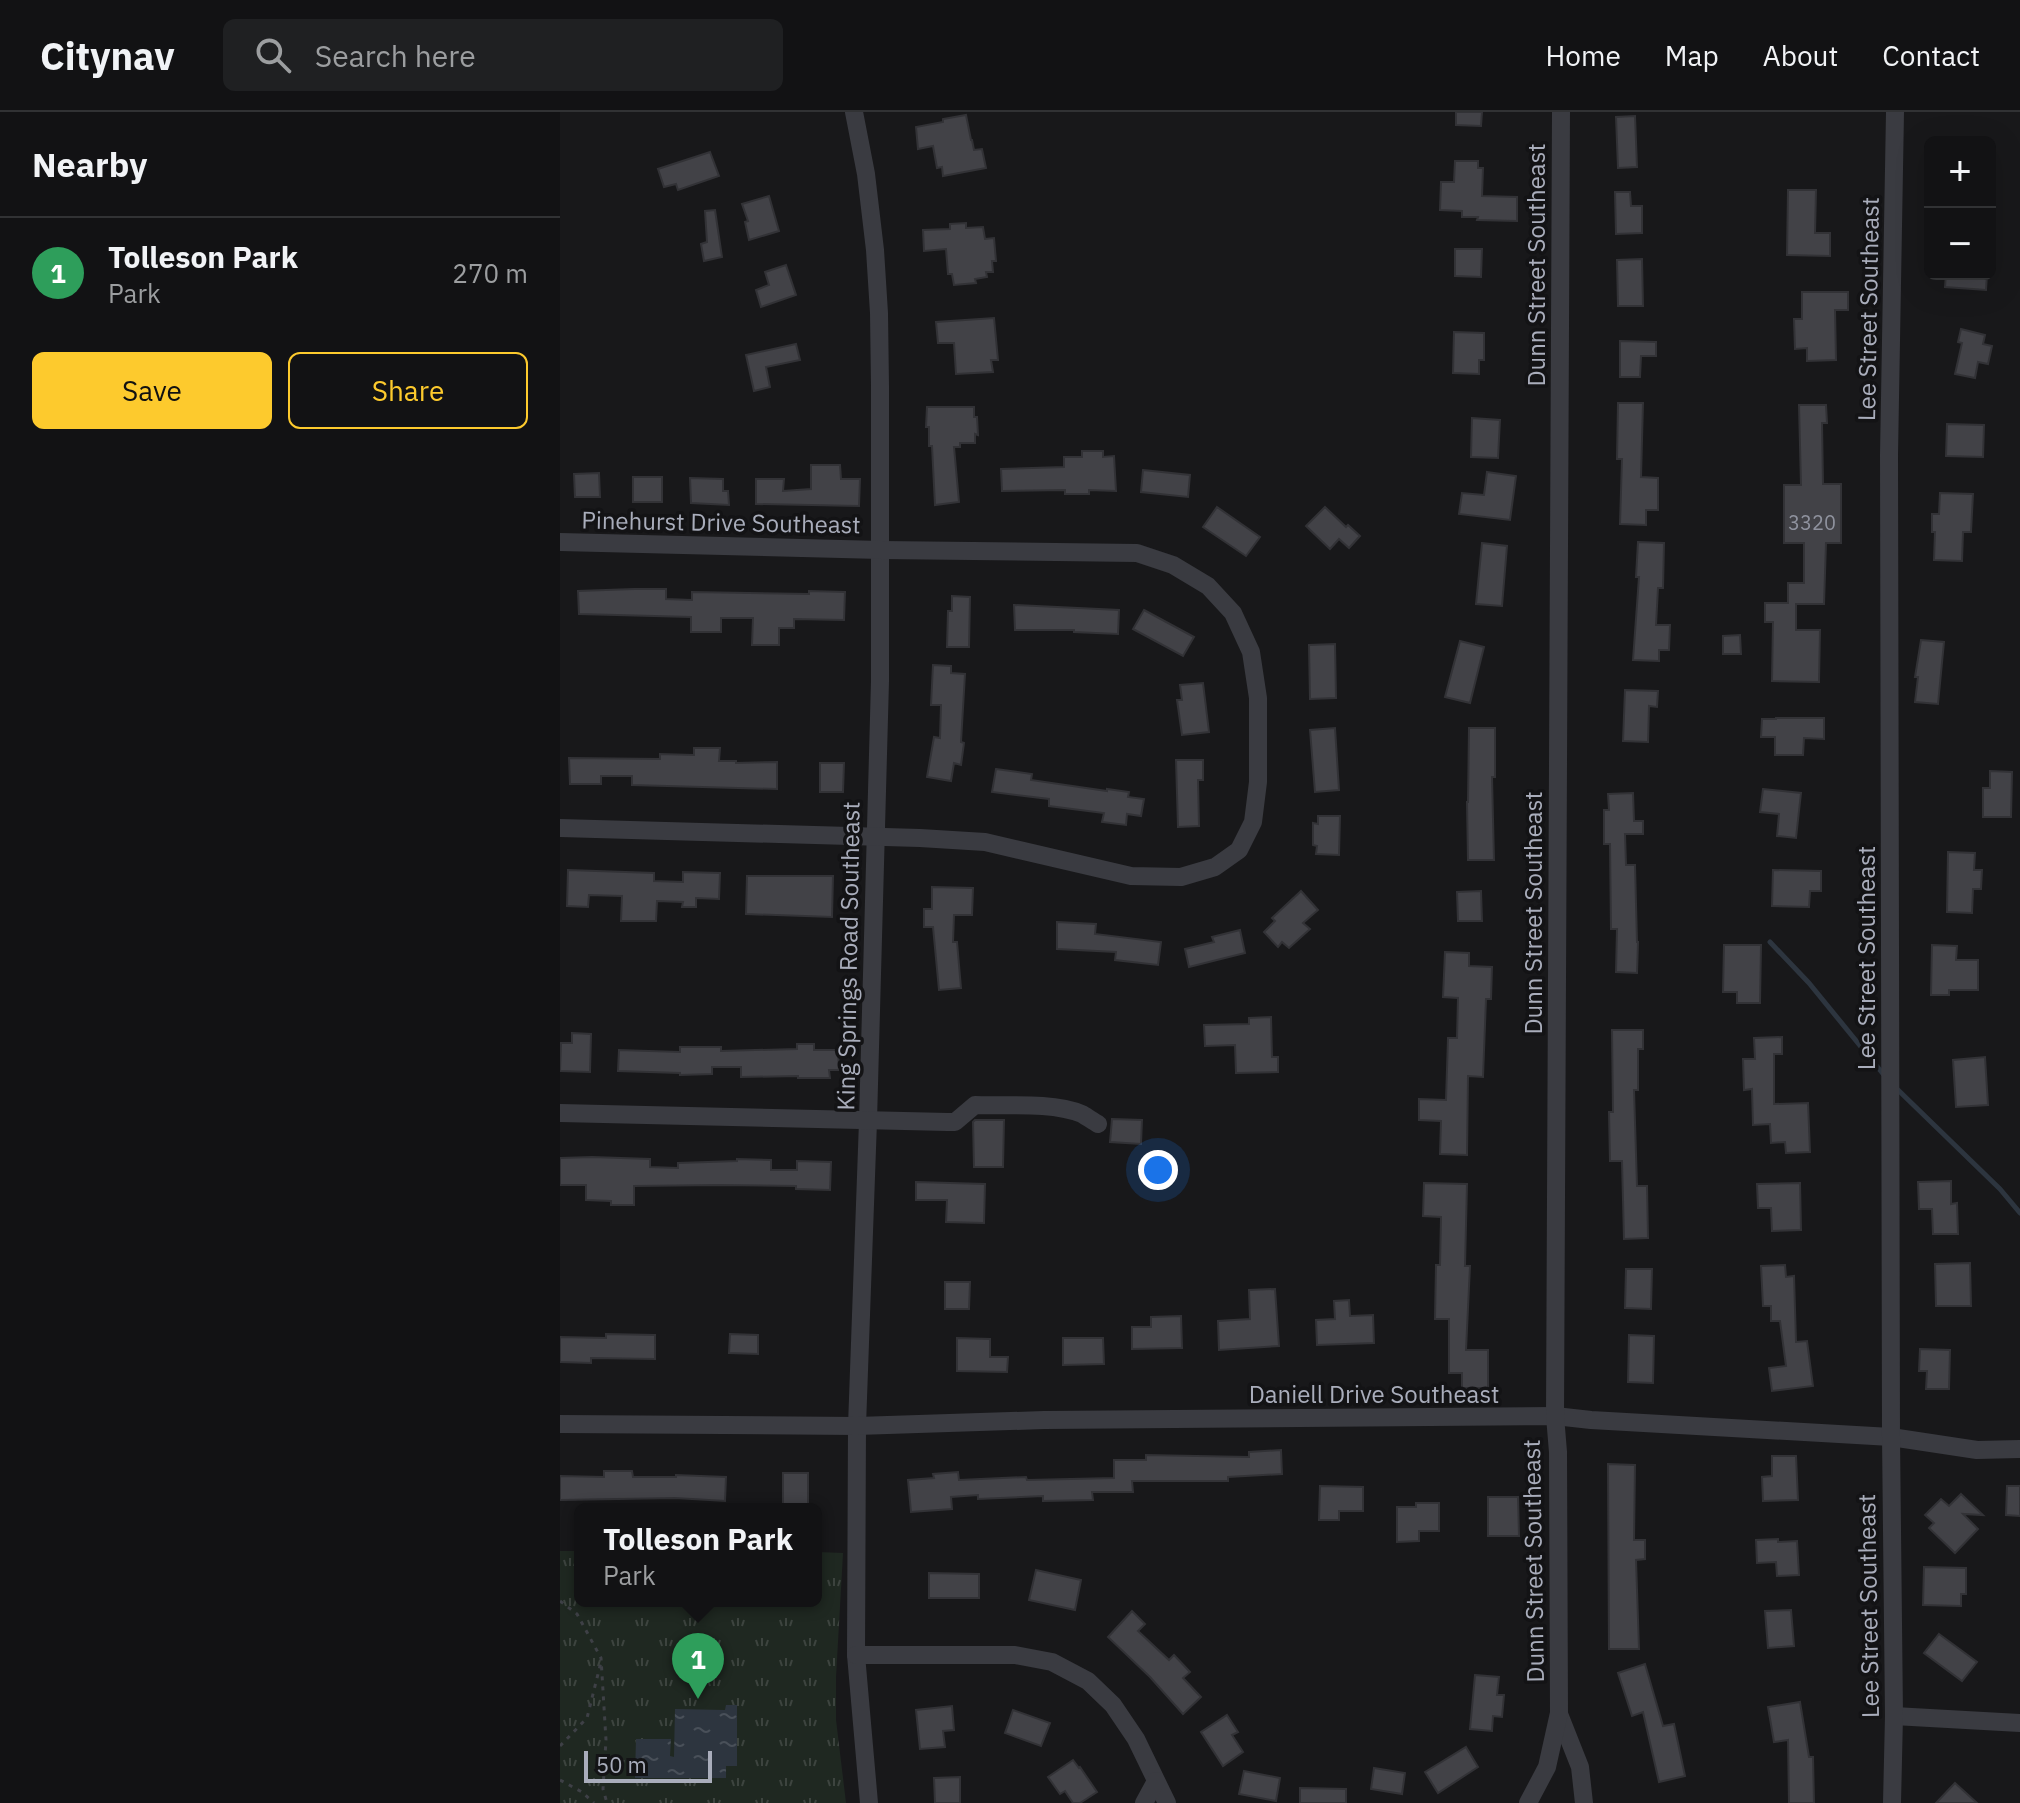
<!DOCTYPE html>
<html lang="en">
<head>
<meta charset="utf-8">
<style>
  body { margin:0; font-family:"IBM Plex Sans",sans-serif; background:#1f2022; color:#f1f3f6 }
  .controls { position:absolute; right:24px; top:24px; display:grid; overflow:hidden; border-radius:12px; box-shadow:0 8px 32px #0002 }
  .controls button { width:72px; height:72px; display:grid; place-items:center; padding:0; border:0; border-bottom:2px solid #313234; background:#121214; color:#f1f3f6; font:40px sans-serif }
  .scale { position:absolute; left:24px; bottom:20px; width:128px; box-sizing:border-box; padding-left:8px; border:4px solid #a9adbb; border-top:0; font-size:22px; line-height:28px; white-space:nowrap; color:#a9adbb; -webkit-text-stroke:6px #131315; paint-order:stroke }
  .you { position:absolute; left:598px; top:1058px; width:28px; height:28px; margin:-20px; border:6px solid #fff; border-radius:50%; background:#1a73e8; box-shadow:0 0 0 12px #1a73e833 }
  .badge { display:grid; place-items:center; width:52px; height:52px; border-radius:50%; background:#fdca2d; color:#fff; font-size:26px; font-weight:700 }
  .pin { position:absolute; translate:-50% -66px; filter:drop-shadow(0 2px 4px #0008) }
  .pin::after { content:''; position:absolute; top:42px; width:28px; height:24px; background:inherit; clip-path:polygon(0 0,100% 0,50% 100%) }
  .popup { position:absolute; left:14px; top:1391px; width:248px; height:104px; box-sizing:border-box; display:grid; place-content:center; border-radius:12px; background:#121214; filter:drop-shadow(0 2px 6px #0005); font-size:26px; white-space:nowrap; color:#9c9ea0 }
  .popup b { font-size:30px; color:#f1f3f6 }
  .popup::after { content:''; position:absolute; left:50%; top:100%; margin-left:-16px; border:16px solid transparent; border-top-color:#121214 }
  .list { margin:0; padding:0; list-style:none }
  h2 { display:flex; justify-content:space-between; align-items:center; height:104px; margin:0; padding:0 32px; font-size:34px }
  h2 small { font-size:26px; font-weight:400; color:#9c9ea0 }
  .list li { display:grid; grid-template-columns:52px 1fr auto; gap:24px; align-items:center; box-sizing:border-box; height:112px; padding:0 32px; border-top:2px solid #313234 }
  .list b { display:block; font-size:30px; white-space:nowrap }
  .list p { margin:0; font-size:26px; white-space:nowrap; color:#9c9ea0 }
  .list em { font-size:26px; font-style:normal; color:#9c9ea0 }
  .actions { display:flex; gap:16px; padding:24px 32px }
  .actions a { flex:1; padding:18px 0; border:2px solid #fdca2d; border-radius:12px; text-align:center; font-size:28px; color:#fdca2d }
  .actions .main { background:#fdca2d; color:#111 }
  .icon { flex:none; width:44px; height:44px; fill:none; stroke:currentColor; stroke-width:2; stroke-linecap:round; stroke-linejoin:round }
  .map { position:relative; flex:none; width:1460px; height:1691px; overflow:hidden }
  header { display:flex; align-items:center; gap:48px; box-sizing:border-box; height:112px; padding:0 40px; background:#121214; border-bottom:2px solid #313234 }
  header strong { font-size:38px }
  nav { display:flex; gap:44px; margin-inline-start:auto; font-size:28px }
  .search { width:560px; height:72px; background:#1f2022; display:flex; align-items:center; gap:20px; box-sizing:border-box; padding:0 28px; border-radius:12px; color:#9c9ea0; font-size:30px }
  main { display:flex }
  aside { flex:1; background:#121214 }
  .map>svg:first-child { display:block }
</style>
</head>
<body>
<header>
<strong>Citynav</strong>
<div class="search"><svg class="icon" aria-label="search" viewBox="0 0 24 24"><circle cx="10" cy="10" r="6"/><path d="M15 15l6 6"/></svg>Search here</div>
<nav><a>Home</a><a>Map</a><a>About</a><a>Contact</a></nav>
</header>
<main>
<aside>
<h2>Nearby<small></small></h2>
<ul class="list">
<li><span class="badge" style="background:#2e9e5b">1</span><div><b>Tolleson Park</b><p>Park</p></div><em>270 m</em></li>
</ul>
<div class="actions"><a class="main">Save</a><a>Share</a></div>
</aside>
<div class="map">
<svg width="1460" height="1691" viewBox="0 0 1460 1691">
  <defs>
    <pattern id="park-tufts" width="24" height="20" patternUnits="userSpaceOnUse" patternTransform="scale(2)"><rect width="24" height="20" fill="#1f2821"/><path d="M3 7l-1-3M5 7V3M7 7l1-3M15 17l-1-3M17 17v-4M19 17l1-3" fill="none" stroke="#3d443f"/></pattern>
    <pattern id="water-ripples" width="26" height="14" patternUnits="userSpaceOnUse" patternTransform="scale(2)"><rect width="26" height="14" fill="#2d353f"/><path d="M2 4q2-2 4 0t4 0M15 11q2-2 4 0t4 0" fill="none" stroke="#495059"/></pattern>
  </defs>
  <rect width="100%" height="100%" fill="#18181a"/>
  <polygon fill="url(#park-tufts)" points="0,1439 20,1439 20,1489 256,1489 256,1440 283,1441 276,1565 276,1608 286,1691 0,1691"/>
  <polygon fill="url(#water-ripples)" points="166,1593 177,1593 177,1654 166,1654 166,1666 75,1666 76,1627 111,1627 110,1644 114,1645 115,1597 165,1598"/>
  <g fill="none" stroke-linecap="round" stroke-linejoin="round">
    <g stroke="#2d353f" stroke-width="5">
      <polyline points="1210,830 1249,871 1324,963"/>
      <polyline points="1336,976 1440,1077 1460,1101"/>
    </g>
  </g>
  <g fill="#424247" stroke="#323236" stroke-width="2">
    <polygon points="896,0 922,0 921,14 896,13"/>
    <polygon points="406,3 411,28 412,28 414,38 422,37 426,56 383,64 382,55 377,56 373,34 358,37 356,15 383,10 383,7"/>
    <polygon points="1075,4 1077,55 1058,56 1056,5"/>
    <polygon points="150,40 159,64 118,78 116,72 104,75 98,57"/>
    <polygon points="895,49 918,49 918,56 923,56 922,84 957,85 957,109 917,108 918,105 902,105 902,99 880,98 881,70 894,70"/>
    <polygon points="1228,78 1256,78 1255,121 1270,121 1270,144 1227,143"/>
    <polygon points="1055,80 1070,80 1071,94 1082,94 1082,121 1056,122"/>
    <polygon points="209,84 219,119 189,128 185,110 188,109 182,92"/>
    <polygon points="155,98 162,145 144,149 141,132 147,130 145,99"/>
    <polygon points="406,111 406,116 423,115 425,127 434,126 436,149 432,149 433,160 426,160 427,165 415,167 416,171 394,173 392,162 388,162 386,137 364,139 363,118 390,117 390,112"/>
    <polygon points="895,137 922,137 921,165 895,164"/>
    <polygon points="1082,147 1083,194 1058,194 1057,148"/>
    <polygon points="226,153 236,183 201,195 196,178 209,173 205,160"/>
    <polygon points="1386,162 1427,162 1426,178 1385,175"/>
    <polygon points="1242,180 1288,180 1288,198 1275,198 1276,248 1247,249 1247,236 1235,237 1234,207 1242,207"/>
    <polygon points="434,206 438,248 431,248 433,260 396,262 394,231 378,231 376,210"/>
    <polygon points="1401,217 1425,223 1423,232 1432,234 1428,252 1418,250 1415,266 1395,262 1402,231 1398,230"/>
    <polygon points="894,220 924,221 924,248 919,248 919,262 893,261"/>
    <polygon points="1060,229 1096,230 1096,244 1081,244 1080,265 1060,265"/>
    <polygon points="236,232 240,248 206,255 210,275 194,279 186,243"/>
    <polygon points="1058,291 1083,291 1081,365 1098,366 1098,398 1086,398 1086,413 1060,412 1062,347 1057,347"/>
    <polygon points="1239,293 1266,293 1267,311 1262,311 1263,372 1281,372 1281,431 1266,431 1264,492 1236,492 1236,518 1260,518 1259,570 1212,569 1213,510 1205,510 1205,491 1228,491 1228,471 1244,471 1244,431 1224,431 1224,373 1241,373"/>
    <polygon points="367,295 414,295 414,305 417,305 418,323 415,322 415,331 400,331 400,335 394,335 399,390 375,393 372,334 369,334 369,315 366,315"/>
    <polygon points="912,306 940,308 938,346 911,345"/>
    <polygon points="1387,312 1424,313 1423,345 1386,344"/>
    <polygon points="522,339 543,339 543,345 554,344 556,379 529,378 529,382 505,382 505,378 442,379 441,357 504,355 504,345 522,345"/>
    <polygon points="251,353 280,353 281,367 300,367 299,394 196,392 196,367 224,367 223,379 251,377"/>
    <polygon points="583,358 630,363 628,385 581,380"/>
    <polygon points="927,360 956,364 950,408 899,402 902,381 924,383"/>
    <polygon points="39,361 40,385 15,385 14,362"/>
    <rect x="73" y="365" width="29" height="25"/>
    <polygon points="130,366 163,367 163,379 168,379 169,393 131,391"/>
    <polygon points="1380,381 1413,382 1411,420 1403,420 1402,449 1374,448 1375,420 1372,420 1372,402 1379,402"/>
    <polygon points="657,395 700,425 686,444 643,415"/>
    <polygon points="765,395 786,415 788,413 800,424 789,436 779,427 770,437 746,414"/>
    <polygon points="1078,430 1104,431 1103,476 1098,476 1096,513 1110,513 1109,538 1099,538 1099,549 1073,548 1079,465 1076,465"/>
    <polygon points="922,431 947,434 942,494 916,492"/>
    <polygon points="74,477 106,477 106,487 132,488 132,480 249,482 249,479 285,480 284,508 234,507 234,516 219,516 219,533 192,533 193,506 161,506 161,520 131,520 131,505 19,502 18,479"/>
    <polygon points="392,484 410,485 409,535 387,535 388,499 392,499"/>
    <polygon points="454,493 559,498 558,522 514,520 514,518 455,518"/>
    <polygon points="584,498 634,525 623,544 573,517"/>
    <polygon points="1180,523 1181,542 1163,542 1163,524"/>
    <polygon points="1361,528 1384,530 1378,592 1355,590 1358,565 1355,565"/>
    <polygon points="900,529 924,535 910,591 885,585"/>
    <polygon points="775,532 776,586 750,587 749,533"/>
    <polygon points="373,553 391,554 391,561 405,562 401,630 404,631 401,653 394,651 391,669 367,665 374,625 380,626 381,593 371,593"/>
    <polygon points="643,571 649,620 622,623 617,588 622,588 620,573"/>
    <polygon points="1065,578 1098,579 1097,595 1089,594 1088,630 1063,629"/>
    <polygon points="1216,606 1264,606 1264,627 1244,626 1243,643 1215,643 1215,625 1201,625 1202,607 1216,607"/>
    <polygon points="775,616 779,678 755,680 750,618"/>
    <polygon points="909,616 935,616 935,665 932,665 934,748 908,748 907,690 908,690"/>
    <polygon points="134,636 160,636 159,649 176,649 176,651 217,650 217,677 72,673 72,664 41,664 41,672 10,672 9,646 100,647 100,642 134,643"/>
    <polygon points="616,648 643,648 643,668 638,668 639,714 618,715"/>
    <polygon points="260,651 284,651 283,680 260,680"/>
    <polygon points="436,657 472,662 471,668 547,679 547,677 569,680 568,685 584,687 581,704 567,702 566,713 542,710 544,701 489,694 489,687 432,680"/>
    <polygon points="1430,659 1452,660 1451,705 1423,705 1423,676 1430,676"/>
    <polygon points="1203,677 1241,681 1236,726 1217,724 1219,702 1200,700"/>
    <polygon points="1073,681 1074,709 1083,709 1083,722 1065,722 1066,753 1075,753 1077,830 1078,830 1077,861 1056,860 1057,817 1051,817 1050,732 1044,732 1044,698 1049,698 1048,682"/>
    <polygon points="758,704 780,704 779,743 756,742 757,734 753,733 753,711 758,712"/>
    <polygon points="1388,740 1415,741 1414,758 1422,758 1421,777 1413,777 1412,801 1387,800"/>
    <polygon points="8,758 94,761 94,769 123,770 123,760 160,761 159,787 136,786 136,795 122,795 123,790 97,789 96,809 61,809 62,784 29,783 28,795 7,794"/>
    <polygon points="1213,758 1261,759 1261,779 1250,779 1249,795 1212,794"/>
    <polygon points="187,764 273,764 272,805 186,802"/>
    <polygon points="372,775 413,776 412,803 394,803 393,830 397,830 401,876 379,878 373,815 364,815 364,797 372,797"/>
    <polygon points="741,779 758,798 743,811 750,817 729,836 722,830 718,835 704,820 715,809 712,806"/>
    <polygon points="921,779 922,809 898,809 897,780"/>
    <polygon points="497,810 536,812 535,822 601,830 598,853 555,848 556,840 497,837"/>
    <polygon points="680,818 685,841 629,855 625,837 654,830 652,825"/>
    <polygon points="1164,833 1201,833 1200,891 1177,891 1177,880 1163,880"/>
    <polygon points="1372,833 1397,834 1396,848 1418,848 1418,878 1389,878 1389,883 1371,883"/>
    <polygon points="885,840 909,841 909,854 932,855 931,887 926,887 923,965 908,964 907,1043 880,1042 881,1009 859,1008 859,987 886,988 888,926 897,926 898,886 883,885"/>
    <polygon points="711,905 712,945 718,945 718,960 676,961 675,933 645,934 644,913 689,912 689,906"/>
    <polygon points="1052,918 1083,918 1083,937 1078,937 1078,978 1074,978 1077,1074 1087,1074 1088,1126 1064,1127 1062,1049 1050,1049 1049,1000 1053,1000"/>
    <polygon points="12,921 31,922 30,960 0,959 1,931 12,931"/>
    <polygon points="1222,925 1222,942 1214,942 1214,992 1248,991 1250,1040 1226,1041 1225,1030 1211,1031 1210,1012 1193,1013 1192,977 1184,978 1183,947 1195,947 1194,926"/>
    <polygon points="237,932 254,932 254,938 278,938 279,958 269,958 270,966 238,966 238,964 181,965 181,955 152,955 152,962 120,963 120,961 58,959 59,938 120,940 120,935 161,935 161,939 237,937"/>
    <polygon points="1425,945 1428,993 1396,995 1393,948"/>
    <polygon points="552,1007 582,1008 581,1032 550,1030"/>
    <polygon points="415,1008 444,1008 443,1055 414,1055 413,1010"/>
    <polygon points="32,1045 90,1047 90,1055 118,1056 118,1051 177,1049 177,1047 211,1048 211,1058 237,1058 237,1049 271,1050 270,1078 236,1077 236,1074 157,1073 74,1074 74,1093 51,1093 51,1089 26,1088 26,1073 0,1073 0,1046"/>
    <polygon points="1391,1069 1391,1092 1397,1091 1398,1122 1373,1122 1372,1097 1359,1097 1358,1070"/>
    <polygon points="356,1070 425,1072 424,1111 386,1110 387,1088 356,1088"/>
    <polygon points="864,1071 907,1072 905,1154 910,1154 906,1238 928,1238 928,1276 902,1276 902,1261 889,1261 889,1207 875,1207 876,1153 880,1153 881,1105 863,1104"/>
    <polygon points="1240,1071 1241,1118 1212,1119 1211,1096 1198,1096 1197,1072"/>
    <polygon points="1410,1151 1411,1194 1376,1194 1375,1152"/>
    <polygon points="1225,1153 1226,1165 1234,1164 1236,1230 1247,1229 1253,1274 1212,1279 1209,1256 1226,1254 1220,1209 1211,1209 1211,1194 1203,1194 1201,1154"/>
    <polygon points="1066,1157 1092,1157 1091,1197 1065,1196"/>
    <polygon points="385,1170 410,1170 409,1197 385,1197"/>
    <polygon points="715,1177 719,1234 659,1238 658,1209 690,1207 689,1178"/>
    <polygon points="789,1188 790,1204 813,1203 814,1231 757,1233 756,1208 775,1207 774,1189"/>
    <polygon points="621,1204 622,1236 572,1237 572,1215 591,1215 591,1205"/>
    <polygon points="46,1222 95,1223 95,1247 31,1246 31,1251 0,1250 0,1225 46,1226"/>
    <polygon points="170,1222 198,1223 198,1242 169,1241"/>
    <polygon points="1069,1223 1094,1224 1093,1271 1068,1270"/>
    <polygon points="397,1226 430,1227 430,1245 448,1245 447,1260 397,1259"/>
    <polygon points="503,1226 543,1226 544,1252 503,1253"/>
    <polygon points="1360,1237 1390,1238 1389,1277 1366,1277 1367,1259 1359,1259"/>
    <polygon points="721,1338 722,1362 668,1365 668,1369 572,1369 573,1380 532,1380 533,1388 483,1389 483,1384 418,1387 418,1383 391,1385 392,1397 351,1400 348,1368 374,1366 373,1362 398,1360 399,1368 466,1365 467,1368 554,1366 554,1348 586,1348 586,1343 689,1345 689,1340"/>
    <polygon points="1212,1344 1236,1344 1238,1388 1203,1389 1202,1365 1212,1364"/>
    <polygon points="1048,1352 1075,1353 1074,1428 1085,1428 1085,1447 1076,1448 1079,1537 1049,1537"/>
    <polygon points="44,1359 72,1359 73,1365 116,1365 116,1363 166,1365 165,1389 115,1386 0,1388 0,1364 44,1365"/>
    <rect x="223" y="1361" width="25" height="36"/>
    <polygon points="760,1374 803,1375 803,1399 779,1399 779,1408 759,1408"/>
    <polygon points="1447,1374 1460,1374 1460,1404 1446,1403"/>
    <polygon points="1401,1382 1423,1403 1403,1402 1418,1417 1395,1441 1369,1416 1374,1411 1365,1403 1381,1387 1389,1394"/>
    <polygon points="928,1385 958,1385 959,1424 928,1424"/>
    <polygon points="856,1391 879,1391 879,1419 859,1419 859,1429 837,1430 837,1395 856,1395"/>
    <polygon points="1218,1427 1218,1430 1237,1429 1239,1463 1217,1464 1216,1450 1197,1451 1196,1428"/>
    <polygon points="1364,1455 1406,1456 1406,1482 1401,1482 1401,1494 1363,1493"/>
    <polygon points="476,1458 521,1468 515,1498 469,1488"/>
    <polygon points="369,1461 419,1462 419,1486 369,1486"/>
    <polygon points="1231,1498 1234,1534 1208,1536 1205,1499"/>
    <polygon points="572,1499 585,1512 578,1519 609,1548 614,1543 630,1560 623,1566 641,1585 623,1602 590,1565 548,1525"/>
    <polygon points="1379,1522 1417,1550 1402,1569 1364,1541"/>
    <polygon points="1085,1552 1103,1614 1114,1612 1125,1664 1099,1670 1083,1600 1072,1604 1058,1561"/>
    <polygon points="915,1563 939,1565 937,1583 944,1583 942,1605 933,1604 932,1619 910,1617"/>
    <polygon points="1240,1590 1249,1645 1253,1645 1254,1691 1229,1691 1228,1628 1214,1630 1208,1595"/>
    <polygon points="392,1594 394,1618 383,1619 385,1635 360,1637 356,1598"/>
    <polygon points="453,1598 490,1611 481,1634 445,1621"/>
    <polygon points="667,1603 678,1620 672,1623 683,1640 663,1654 641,1620"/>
    <polygon points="906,1635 918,1655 878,1681 865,1660"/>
    <polygon points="513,1648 519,1656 520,1655 537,1680 520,1691 513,1691 505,1679 500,1682 488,1665"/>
    <polygon points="814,1656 845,1661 842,1682 811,1677"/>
    <polygon points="684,1659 720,1666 716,1689 679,1682"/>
    <polygon points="400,1665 400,1691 375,1691 374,1666"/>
    <polygon points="1395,1671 1417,1691 1376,1691"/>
    <polygon points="740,1676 786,1677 786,1691 740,1691"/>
  </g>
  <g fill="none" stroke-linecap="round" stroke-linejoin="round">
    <g stroke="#3e4046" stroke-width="3" stroke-dasharray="4 6" stroke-linecap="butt">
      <polyline points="0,1489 17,1502 41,1546 46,1628 43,1677 47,1691"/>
      <polyline points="0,1634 27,1606 41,1550"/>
      <polyline points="0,1668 22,1680 34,1691"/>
    </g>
    <g stroke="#3a3b41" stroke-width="18">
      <polyline points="294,0 306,62 315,138 319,201 320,274 320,569 308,1009 297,1314 296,1543 309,1691"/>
      <polyline points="0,430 321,438 577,441 613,453 648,474 673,501 691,540 698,586 698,670 693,710 679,738 655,755 621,765 571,764 425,730 360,726 0,716"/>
      <path d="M 0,1001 L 388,1010 L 395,1010 L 415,993 C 447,994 492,990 522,1002 C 527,1005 533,1009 538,1012"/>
      <polyline points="0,1312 297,1314 484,1308 995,1304 1031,1308 1331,1325 1417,1338 1460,1337"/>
      <polyline points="296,1543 455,1543 492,1550 528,1569 553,1593 576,1627 607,1691"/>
      <polyline points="999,1602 1020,1655 1024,1691"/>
      <polyline points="1334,1604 1460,1611"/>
      <polyline points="584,1691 596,1669"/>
      <polyline points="968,1691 987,1655 999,1601 998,1340 995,1304 1001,0"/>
      <polyline points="1332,1691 1334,1604 1331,1325 1329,343 1335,0"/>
    </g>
  </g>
  <g text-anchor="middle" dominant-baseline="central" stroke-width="7" stroke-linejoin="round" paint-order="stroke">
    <g font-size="20" fill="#8f929e">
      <text x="1252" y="410">3320</text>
    </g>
    <g font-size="24" fill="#a9adbb" stroke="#131315">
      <text transform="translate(976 153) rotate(-90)">Dunn Street Southeast</text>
      <text transform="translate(1308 197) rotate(-89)">Lee Street Southeast</text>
      <text transform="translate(161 410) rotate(1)">Pinehurst Drive Southeast</text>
      <text transform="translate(973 801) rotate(-90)">Dunn Street Southeast</text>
      <text transform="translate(288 844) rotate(-89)">King Springs Road Southeast</text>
      <text transform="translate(1306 846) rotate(-90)">Lee Street Southeast</text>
      <text x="814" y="1282">Daniell Drive Southeast</text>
      <text transform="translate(973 1449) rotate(-91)">Dunn Street Southeast</text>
      <text transform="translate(1308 1494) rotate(-91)">Lee Street Southeast</text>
    </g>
  </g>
</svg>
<div class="controls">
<button>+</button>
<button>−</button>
</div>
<div class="scale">50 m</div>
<div class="you"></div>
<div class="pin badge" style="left:138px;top:1587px;background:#2e9e5b">1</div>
<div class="popup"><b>Tolleson Park</b>Park</div>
</div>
</main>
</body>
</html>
